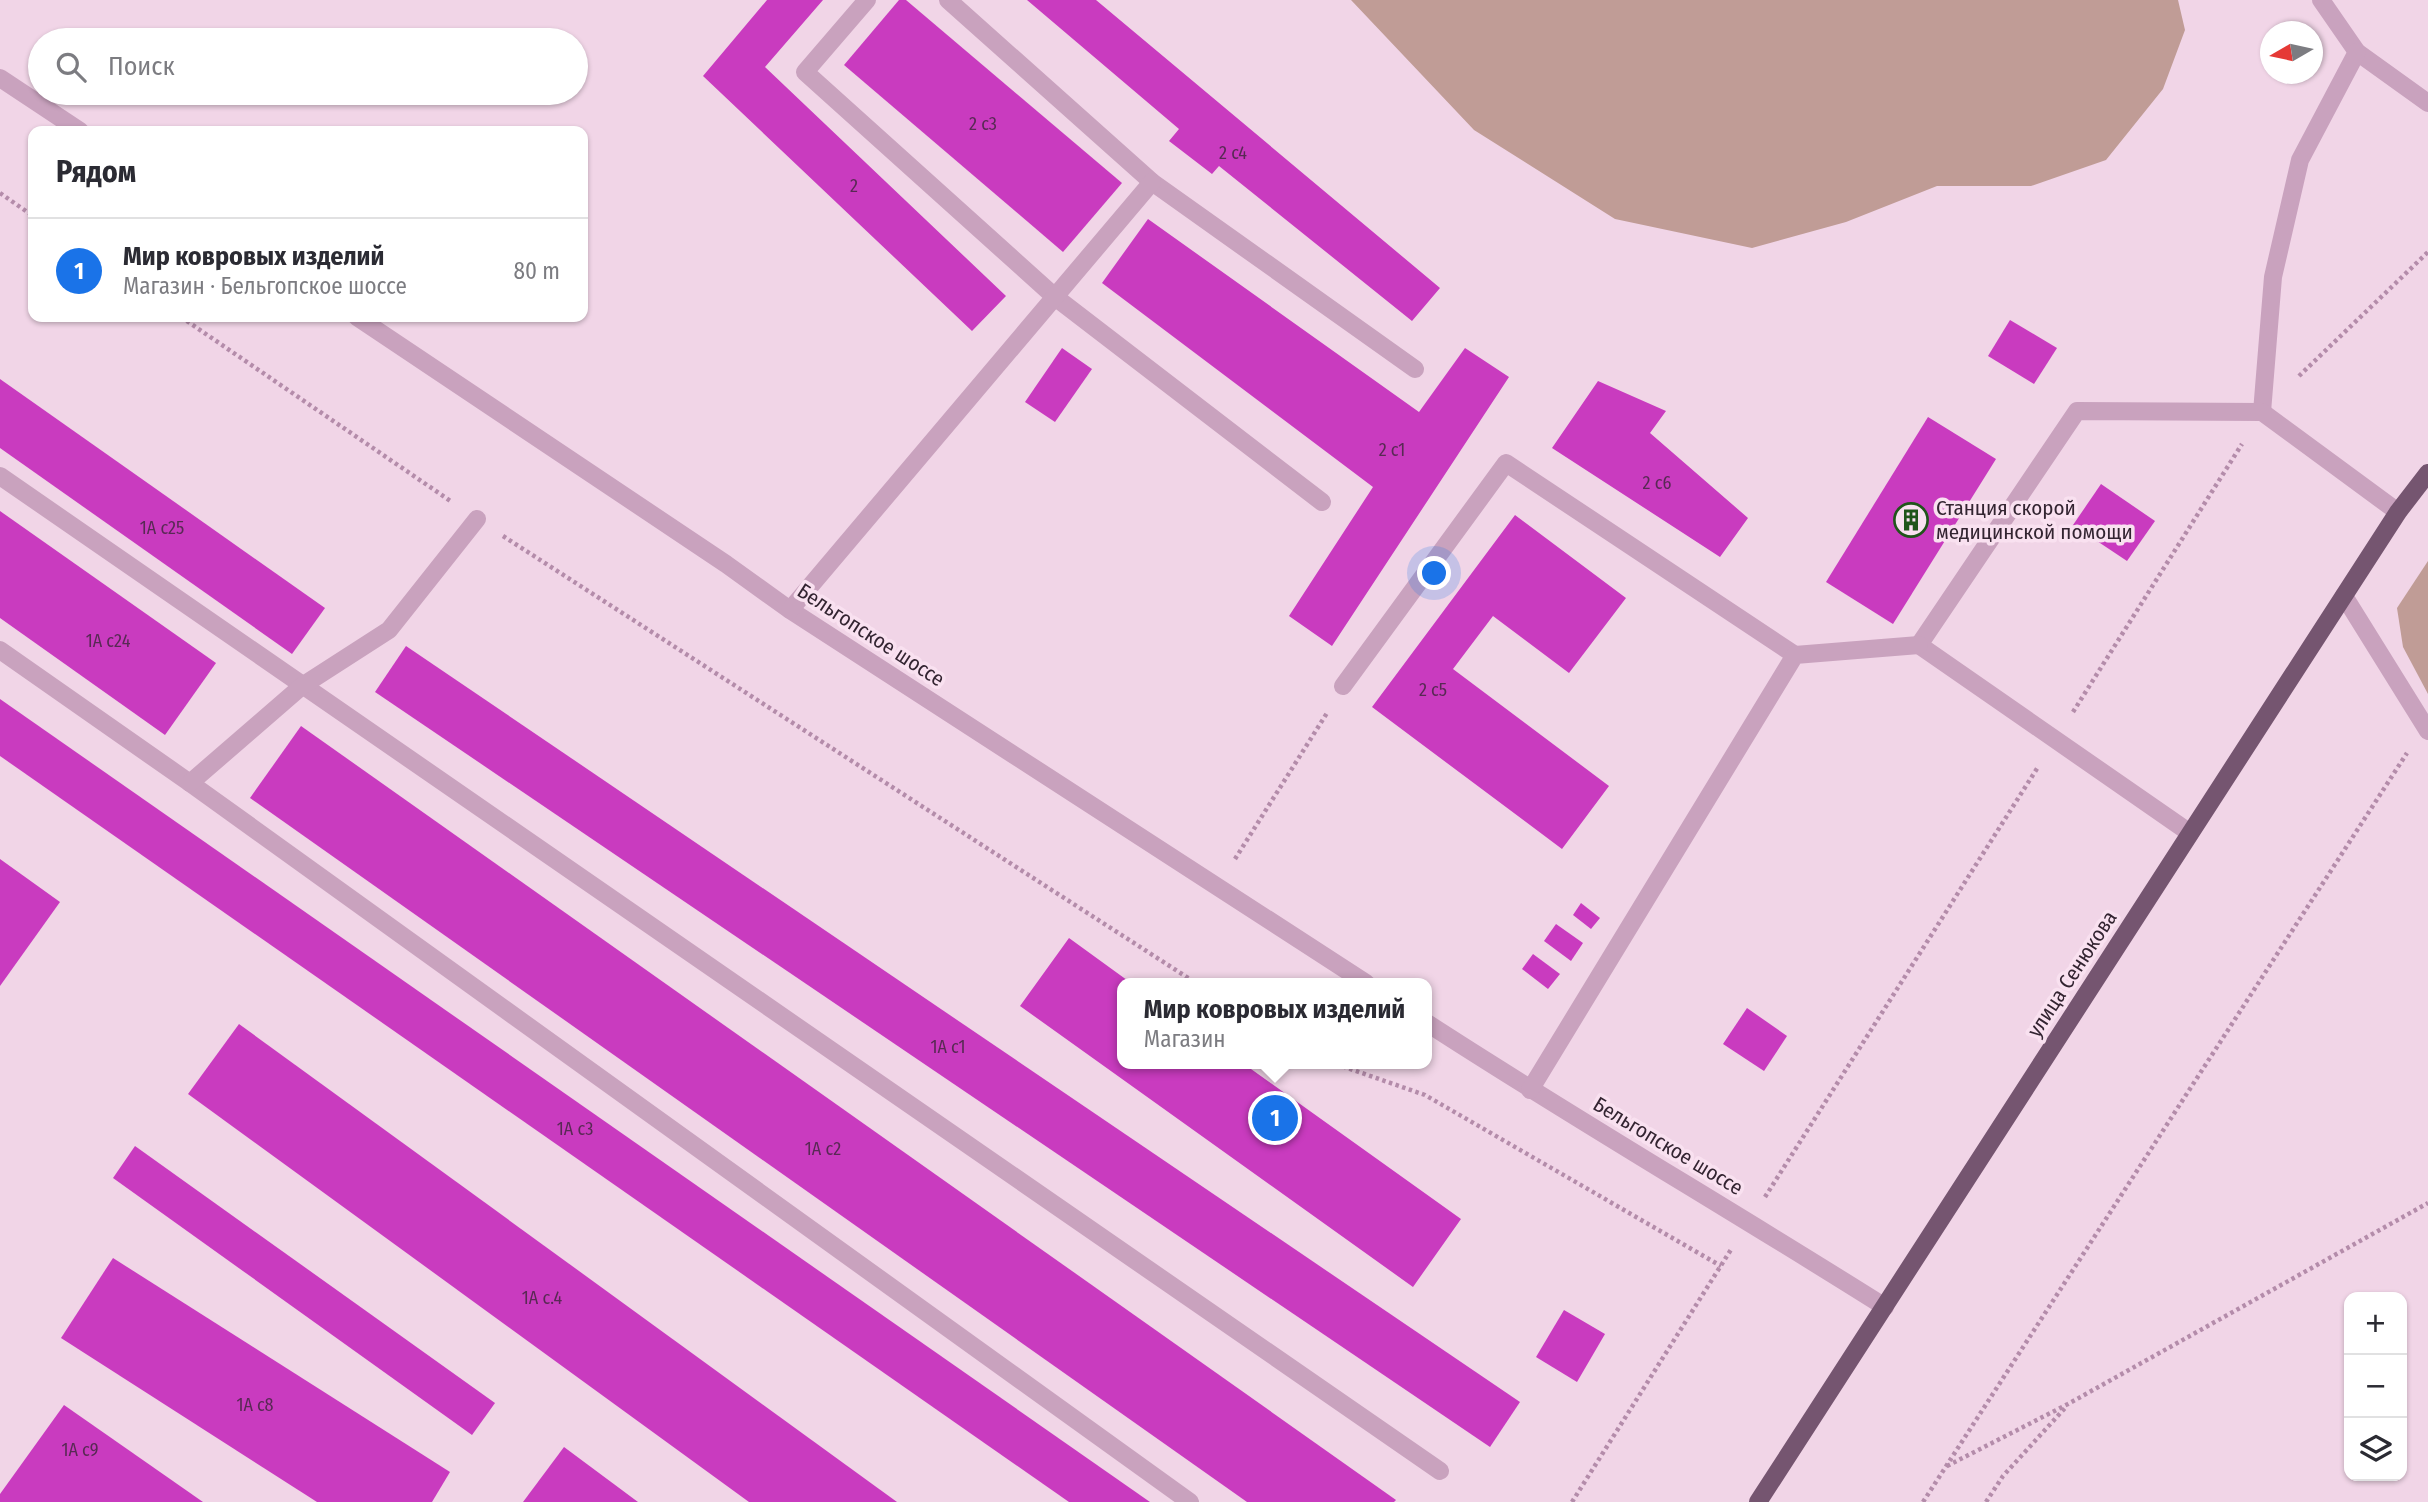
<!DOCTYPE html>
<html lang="ru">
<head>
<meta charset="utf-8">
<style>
  body { margin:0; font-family:"Fira Sans Condensed",sans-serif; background:#f2f2f3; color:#2b2b33 }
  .controls { position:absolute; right:21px; bottom:21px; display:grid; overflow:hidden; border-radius:14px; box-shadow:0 2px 5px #0004 }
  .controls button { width:63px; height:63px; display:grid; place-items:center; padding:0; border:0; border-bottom:2px solid #e1e1e2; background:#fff; color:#2b2b33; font:35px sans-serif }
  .compass { position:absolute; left:2260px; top:21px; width:63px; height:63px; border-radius:50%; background:#fff; box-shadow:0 2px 5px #0004; rotate:261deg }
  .you { position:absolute; left:1435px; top:574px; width:24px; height:24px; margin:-18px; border:5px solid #fff; border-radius:50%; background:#1a73e8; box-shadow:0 0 0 10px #1a73e833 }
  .badge { display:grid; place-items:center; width:46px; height:46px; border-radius:50%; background:#1a73e8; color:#fff; font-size:23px; font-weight:700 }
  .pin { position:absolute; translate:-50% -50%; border:4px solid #fff; box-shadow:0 2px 7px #0006 }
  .popup { position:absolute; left:1117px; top:978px; width:315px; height:91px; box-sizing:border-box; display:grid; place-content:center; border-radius:14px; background:#fff; filter:drop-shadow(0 2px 5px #0005); font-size:23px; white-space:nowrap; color:#7c7c81 }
  .popup b { font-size:26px; color:#2b2b33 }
  .popup::after { content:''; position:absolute; left:50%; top:100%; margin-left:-14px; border:14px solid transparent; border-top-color:#fff }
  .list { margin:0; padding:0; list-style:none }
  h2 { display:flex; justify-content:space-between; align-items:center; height:91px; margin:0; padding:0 28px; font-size:30px }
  h2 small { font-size:23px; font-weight:400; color:#7c7c81 }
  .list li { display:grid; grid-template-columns:46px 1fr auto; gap:21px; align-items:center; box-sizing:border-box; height:105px; padding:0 28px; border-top:2px solid #e1e1e2 }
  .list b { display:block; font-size:26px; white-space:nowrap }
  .list p { margin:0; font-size:23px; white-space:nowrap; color:#7c7c81 }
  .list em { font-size:23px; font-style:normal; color:#7c7c81 }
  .icon { flex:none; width:38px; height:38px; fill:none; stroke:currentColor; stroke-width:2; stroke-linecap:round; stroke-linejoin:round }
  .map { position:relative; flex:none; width:2428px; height:1502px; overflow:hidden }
  .search { position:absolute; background:#fff; box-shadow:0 2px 5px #0004; left:28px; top:28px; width:560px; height:77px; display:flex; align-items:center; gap:18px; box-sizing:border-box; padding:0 24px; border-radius:38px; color:#7c7c81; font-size:26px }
  .panel { position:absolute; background:#fff; box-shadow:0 2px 5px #0004; left:28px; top:126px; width:560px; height:196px; border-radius:14px }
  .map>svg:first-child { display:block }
</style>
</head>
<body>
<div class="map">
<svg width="2428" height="1502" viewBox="0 0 2428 1502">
  <rect width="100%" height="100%" fill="#f1d5e7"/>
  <g fill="#c09c96">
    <polygon points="1351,0 2178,0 2185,30 2163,89 2106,160 2031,186 1937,186 1846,222 1752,248 1615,219 1474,130"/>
    <polygon points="2428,561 2428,694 2403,647 2397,608"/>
  </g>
  <g fill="#c93bbf">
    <polygon points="767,0 823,0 765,67 1006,296 972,331 703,76"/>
    <polygon points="899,0 906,0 1122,183 1063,252 844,65"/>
    <polygon points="1027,0 1096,0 1440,288 1412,321 1219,166 1212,174 1169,141 1179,129"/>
    <polygon points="1148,219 1419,412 1465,348 1509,377 1332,646 1289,616 1373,487 1102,283"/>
    <polygon points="2010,320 2057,348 2034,384 1988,356"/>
    <polygon points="1062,348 1092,369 1055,422 1025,402"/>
    <polygon points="0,379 325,608 292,654 0,448"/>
    <polygon points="1598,381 1666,411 1650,433 1748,518 1720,557 1552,448"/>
    <polygon points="1928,417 1996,459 1893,624 1826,582"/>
    <polygon points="2101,484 2155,521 2127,561 2073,525"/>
    <polygon points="0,511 216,663 165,735 0,618"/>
    <polygon points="1515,515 1626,598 1569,673 1493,616 1453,669 1609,786 1562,849 1372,707"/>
    <polygon points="406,646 1520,1402 1490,1447 375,692"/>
    <polygon points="0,699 1150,1502 1069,1502 0,756"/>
    <polygon points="301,726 1396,1500 1394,1502 1247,1502 250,798"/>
    <polygon points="0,859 60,902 0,986"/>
    <polygon points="1581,903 1600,918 1591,929 1573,915"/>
    <polygon points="1556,924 1583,943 1571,961 1544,941"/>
    <polygon points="1069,938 1131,983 1123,983 1123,1064 1244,1064 1461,1219 1413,1287 1020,1006"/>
    <polygon points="1533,954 1560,974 1548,989 1522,969"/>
    <polygon points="1747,1008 1787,1036 1764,1071 1723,1044"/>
    <polygon points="239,1024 897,1502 749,1502 188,1094"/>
    <polygon points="135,1146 495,1403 472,1435 113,1178"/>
    <polygon points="113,1258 450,1472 432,1502 317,1502 61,1338"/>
    <polygon points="1564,1310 1605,1334 1577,1382 1536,1357"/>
    <polygon points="64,1405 203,1502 0,1502 0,1494"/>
    <polygon points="564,1447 638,1502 523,1502"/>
  </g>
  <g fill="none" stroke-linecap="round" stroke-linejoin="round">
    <g stroke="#b48caa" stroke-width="4.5" stroke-dasharray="3.5 3.5" stroke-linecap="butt">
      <polyline points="0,193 33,216"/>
      <polyline points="181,317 452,502"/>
      <polyline points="2299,376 2428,252"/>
      <polyline points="503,536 1196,983"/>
      <polyline points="2073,712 2242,444"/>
      <polyline points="1235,859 1327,713"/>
      <polyline points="1336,1064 1425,1095 1721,1266"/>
      <polyline points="1765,1197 2038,767"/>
      <polyline points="1947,1466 2068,1404 2428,1203"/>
      <polyline points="1572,1502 1732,1248"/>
      <polyline points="1923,1502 2407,753"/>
      <polyline points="1986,1502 2003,1476 2065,1408"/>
    </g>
    <g stroke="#c9a2be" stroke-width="18">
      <polyline points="867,0 805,72 1055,297 1322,502"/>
      <polyline points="948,0 1152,182 1415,369"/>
      <polyline points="2321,0 2357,52 2428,103"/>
      <polyline points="0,78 80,131"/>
      <polyline points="357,317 726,564 790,610 1366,983"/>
      <polyline points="2262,412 2273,277 2300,160 2357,52"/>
      <polyline points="0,476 1440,1471"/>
      <polyline points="2344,596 2428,731"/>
      <polyline points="790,610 1152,182"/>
      <polyline points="0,650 190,783 1190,1502"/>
      <polyline points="1343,686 1506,463 1795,655"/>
      <polyline points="190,783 302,686 389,630 477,519"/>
      <polyline points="2190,833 1919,645 2077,411 2262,412 2398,512"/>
      <path d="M 1427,1023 C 1578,1121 1733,1211 1885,1307"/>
      <polyline points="1530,1090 1795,655 1919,645"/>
    </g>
    <polyline stroke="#755570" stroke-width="18" points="1758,1502 2398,512 2428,473"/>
  </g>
  <defs>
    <g id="building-ring" transform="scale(1.75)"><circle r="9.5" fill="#f9e1f0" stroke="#20551a" stroke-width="1.5"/><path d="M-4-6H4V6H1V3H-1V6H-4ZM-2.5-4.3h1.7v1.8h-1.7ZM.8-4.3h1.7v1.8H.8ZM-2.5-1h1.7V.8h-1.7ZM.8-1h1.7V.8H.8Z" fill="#20551a"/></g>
  </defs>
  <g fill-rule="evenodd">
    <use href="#building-ring" x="1911" y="520"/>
  </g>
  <g text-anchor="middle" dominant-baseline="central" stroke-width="7" stroke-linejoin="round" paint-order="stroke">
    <g font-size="18" fill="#582a54">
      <text x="983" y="124">2 с3</text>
      <text x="1233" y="153">2 с4</text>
      <text x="854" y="186">2</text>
      <text x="1392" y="450">2 с1</text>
      <text x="1657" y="483">2 с6</text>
      <text x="162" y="528">1А с25</text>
      <text x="108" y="641">1А с24</text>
      <text x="1433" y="690">2 с5</text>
      <text x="948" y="1047">1А с1</text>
      <text x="575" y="1129">1А с3</text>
      <text x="823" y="1149">1А с2</text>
      <text x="542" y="1298">1А с.4</text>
      <text x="255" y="1405">1А с8</text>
      <text x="80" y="1450">1А с9</text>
    </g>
    <g font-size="21" fill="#332431" stroke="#f9e1f0" text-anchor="start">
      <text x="1936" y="508">Станция скорой<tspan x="1936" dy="24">медицинской помощи</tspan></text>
    </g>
    <g font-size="21" fill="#332431" stroke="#f9e1f0">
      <text transform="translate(871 635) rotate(33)">Бельгопское шоссе</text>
      <text transform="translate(2072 974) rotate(-57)">улица Сенюкова</text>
      <text transform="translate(1668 1146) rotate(31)">Бельгопское шоссе</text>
    </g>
  </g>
</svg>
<div class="controls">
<button>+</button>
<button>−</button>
<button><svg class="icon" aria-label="layers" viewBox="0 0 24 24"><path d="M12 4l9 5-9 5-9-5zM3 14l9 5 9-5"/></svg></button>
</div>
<svg class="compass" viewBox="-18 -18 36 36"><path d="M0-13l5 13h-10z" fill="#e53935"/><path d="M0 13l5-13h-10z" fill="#7c7c81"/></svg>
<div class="you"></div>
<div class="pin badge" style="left:1275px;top:1118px">1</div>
<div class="popup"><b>Мир ковровых изделий</b>Магазин</div>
<div class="search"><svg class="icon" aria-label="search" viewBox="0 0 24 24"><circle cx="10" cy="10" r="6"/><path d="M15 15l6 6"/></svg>Поиск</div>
<section class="panel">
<h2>Рядом<small></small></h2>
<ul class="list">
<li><span class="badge">1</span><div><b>Мир ковровых изделий</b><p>Магазин · Бельгопское шоссе</p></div><em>80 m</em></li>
</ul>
</section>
</div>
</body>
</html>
